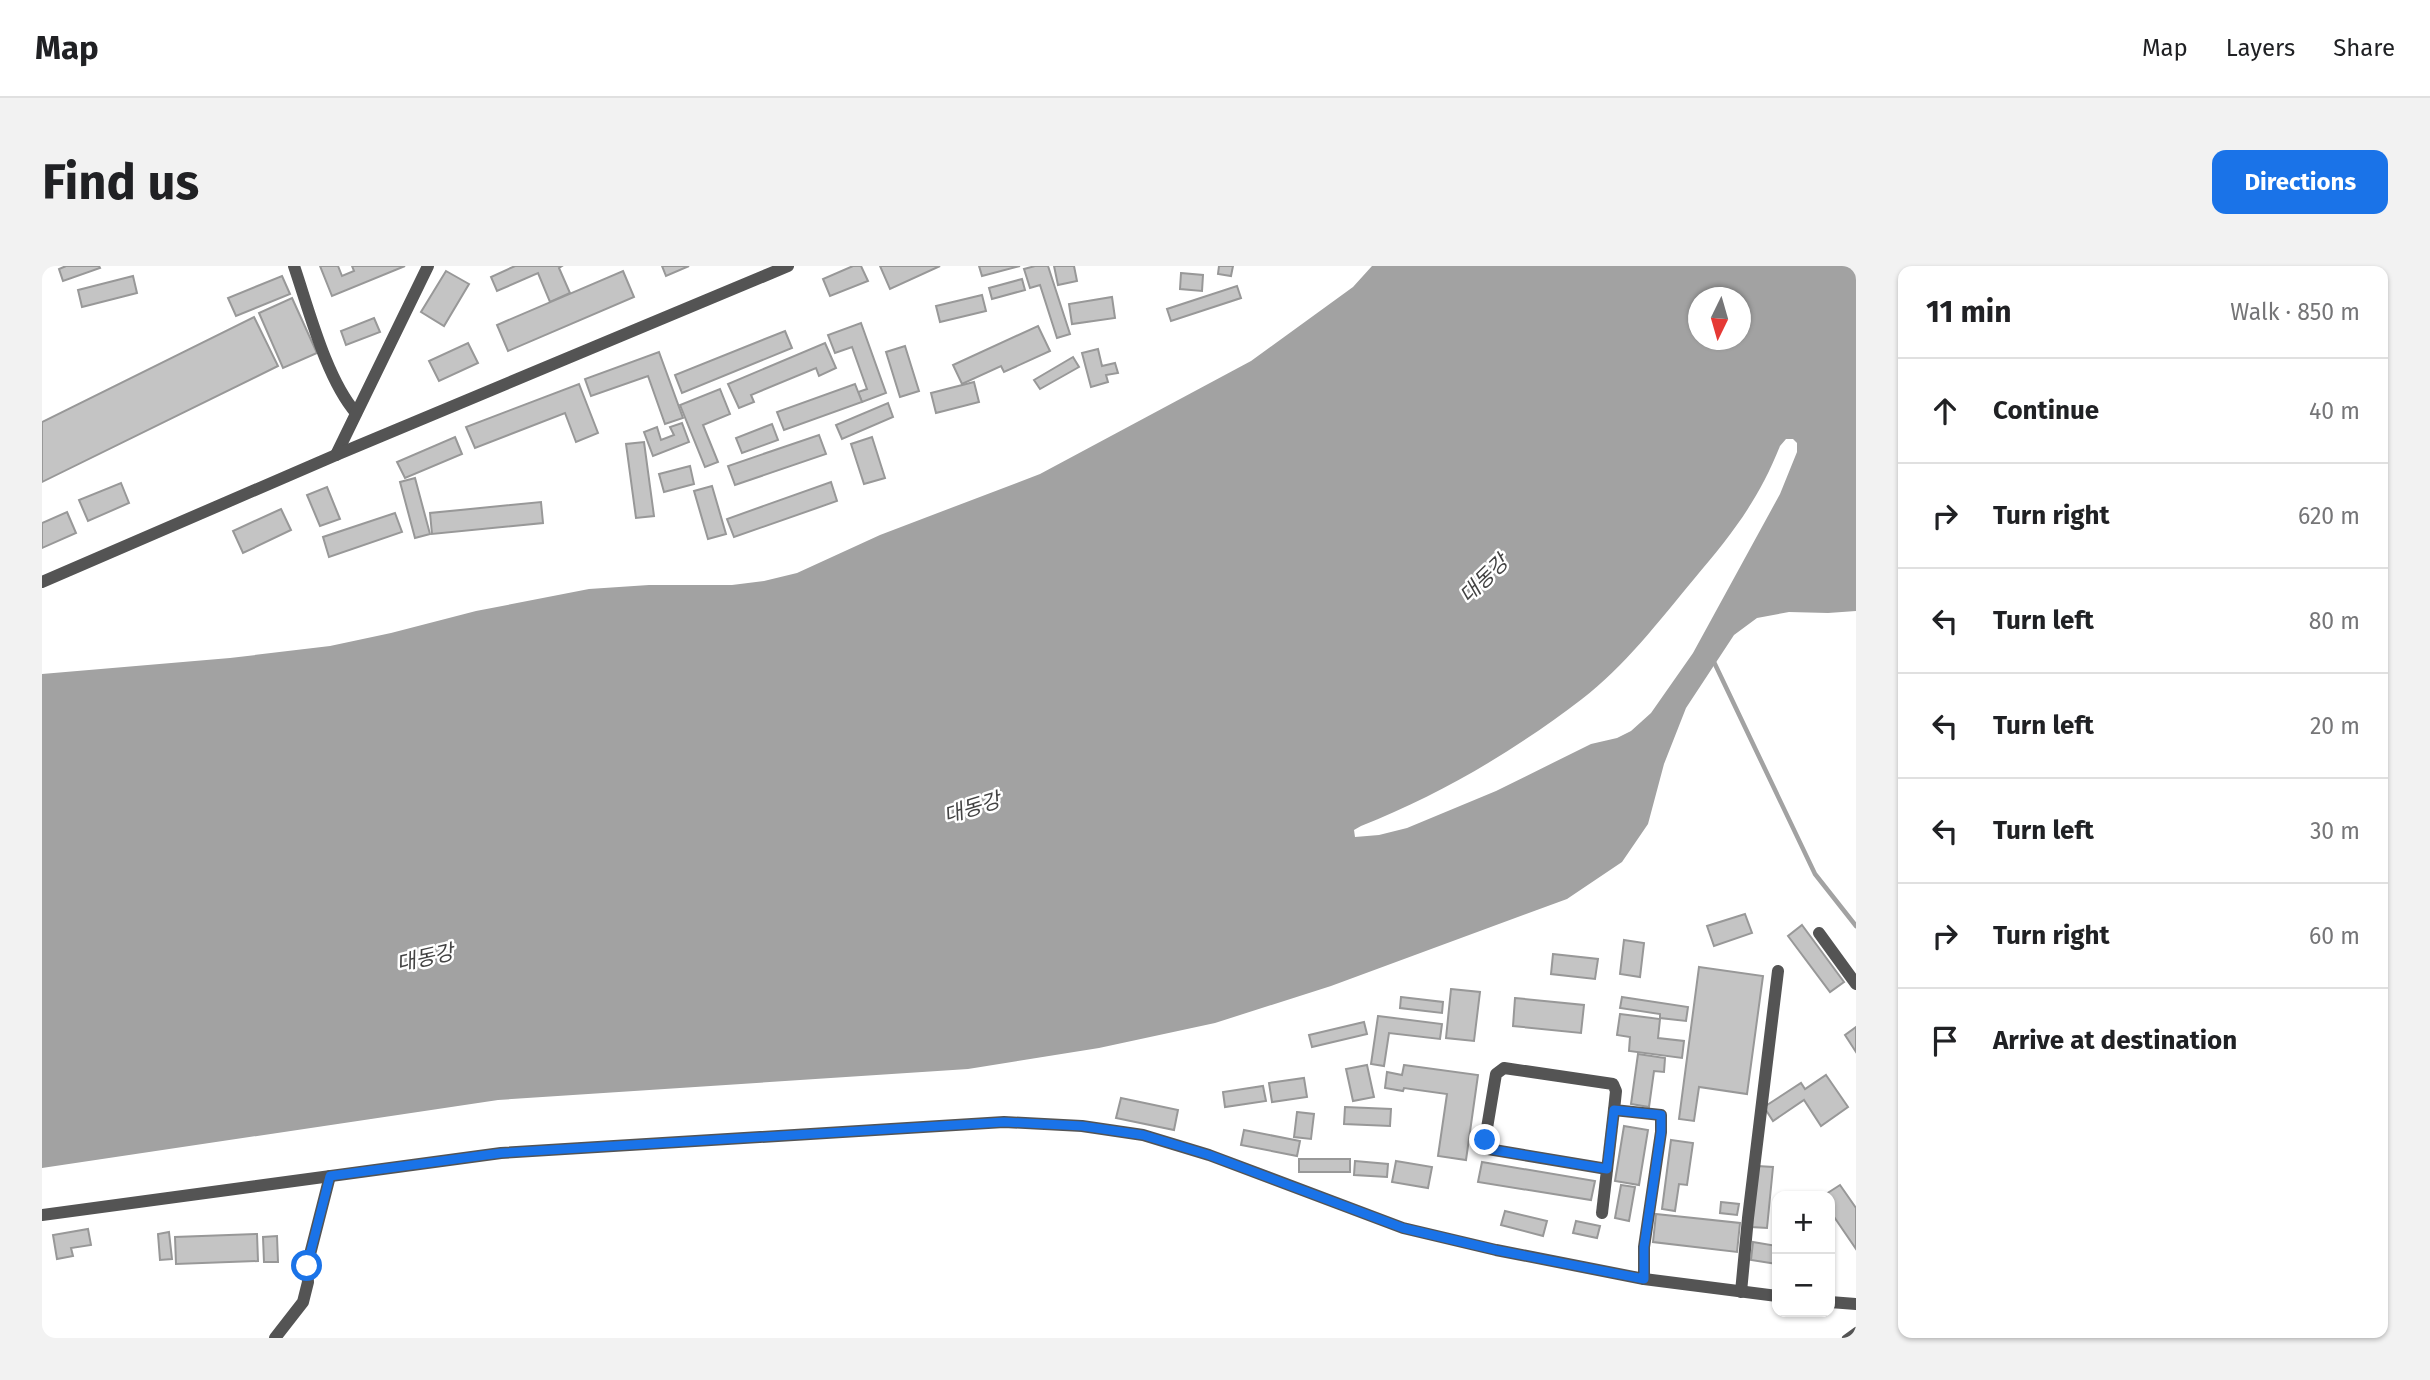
<!DOCTYPE html>
<html lang="en">
<head>
<meta charset="utf-8">
<style>
  body { margin:0; font-family:"Fira Sans","Noto Sans KR",sans-serif; background:#f2f2f2; color:#202124 }
  .controls { position:absolute; right:21px; bottom:21px; display:grid; overflow:hidden; border-radius:14px; box-shadow:0 2px 5px #0004 }
  .controls button { width:63px; height:63px; display:grid; place-items:center; padding:0; border:0; border-bottom:2px solid #e0e0e0; background:#fff; color:#202124; font:35px sans-serif }
  .compass { position:absolute; left:1646px; top:21px; width:63px; height:63px; border-radius:50%; background:#fff; box-shadow:0 2px 5px #0004; rotate:185deg }
  .stop { position:absolute; width:21px; height:21px; margin:-16px; border:5px solid #1a73e8; border-radius:50%; background:#fff }
  .stop.end { background:#1a73e8; border-color:#fff; box-shadow:0 2px 7px #0008 }
  .list { margin:0; padding:0; list-style:none }
  h2 { display:flex; justify-content:space-between; align-items:center; height:91px; margin:0; padding:0 28px; font-size:30px }
  h2 small { font-size:23px; font-weight:400; color:#757577 }
  .list li { display:grid; grid-template-columns:46px 1fr auto; gap:21px; align-items:center; box-sizing:border-box; height:105px; padding:0 28px; border-top:2px solid #e0e0e0 }
  .list b { display:block; font-size:26px; white-space:nowrap }
  .list em { font-size:23px; font-style:normal; color:#757577 }
  .icon { flex:none; width:38px; height:38px; fill:none; stroke:currentColor; stroke-width:2; stroke-linecap:round; stroke-linejoin:round }
  .map { position:relative; flex:none; width:1814px; height:1072px; overflow:hidden; border-radius:14px }
  header { display:flex; align-items:center; gap:42px; box-sizing:border-box; height:98px; padding:0 35px; background:#fff; border-bottom:2px solid #e0e0e0 }
  header strong { font-size:33px }
  nav { display:flex; gap:38px; margin-inline-start:auto; font-size:24px }
  .intro { display:flex; align-items:center; justify-content:space-between; box-sizing:border-box; height:168px; padding:0 42px }
  h1 { margin:0; font-size:49px }
  .button { padding:18px 32px; border-radius:14px; background:#1a73e8; color:#fff; font-size:24px; font-weight:700 }
  main { display:flex; gap:42px; padding:0 42px }
  aside { flex:1; background:#fff; border-radius:14px; box-shadow:0 2px 5px #0004 }
  .map>svg:first-child { display:block }
</style>
</head>
<body>
<header>
<strong>Map</strong>
<nav><a>Map</a><a>Layers</a><a>Share</a></nav>
</header>
<div class="intro"><h1>Find us</h1><a class="button">Directions</a></div>
<main>
<div class="map">
<svg width="1814" height="1072" viewBox="0 0 1814 1072">
  <rect width="100%" height="100%" fill="#fff"/>
  <path fill="#a2a2a2" fill-rule="evenodd" d="M 1330,0 L 1814,0 L 1814,345 L 1786,347 L 1747,346 L 1715,352 L 1692,369 L 1644,442 L 1622,498 L 1606,558 L 1580,596 L 1525,633 L 1289,720 L 1173,757 L 1057,782 L 926,803 L 456,834 L 0,902 L 0,408 L 188,392 L 288,380 L 349,367 L 434,345 L 547,323 L 607,319 L 690,319 L 722,315 L 755,307 L 838,269 L 998,208 L 1209,95 L 1311,21 ZM 1657,32 L 1699,32 L 1699,74 L 1657,74 ZM 1744,173 L 1751,173 L 1755,177 L 1755,186 L 1738,228 L 1651,387 L 1609,447 L 1589,465 L 1575,472 L 1549,478 L 1454,525 L 1365,562 L 1337,569 L 1313,571 L 1312,564 L 1319,560 C 1398,529 1472,485 1540,433 C 1581,402 1619,353 1652,313 C 1690,268 1716,235 1738,180 Z"/>
  <g fill="none" stroke-linecap="round" stroke-linejoin="round">
    <polyline stroke="#a2a2a2" stroke-width="4.5" points="1671,394 1773,608 1814,660"/>
  </g>
  <g fill="#c4c4c4" stroke="#989898" stroke-width="2">
    <polygon points="24,0 57,0 58,2 21,15 17,3"/>
    <polygon points="278,0 296,0 300,10 312,5 310,0 363,0 290,30"/>
    <polygon points="473,0 520,0 517,2 528,27 508,36 496,7 455,25 449,11"/>
    <polygon points="620,0 647,0 624,10"/>
    <polygon points="811,0 819,0 826,15 788,30 781,13"/>
    <polygon points="838,0 898,0 848,23"/>
    <polygon points="937,0 978,0 940,10"/>
    <polygon points="993,0 1006,0 1028,68 1015,72 998,19 988,22 982,3"/>
    <polygon points="1012,0 1032,0 1035,15 1016,19"/>
    <polygon points="1177,0 1191,0 1189,10 1176,8"/>
    <polygon points="404,5 427,18 402,60 379,46"/>
    <polygon points="581,5 592,31 466,85 455,59"/>
    <polygon points="1139,7 1161,9 1160,25 1138,23"/>
    <polygon points="91,10 95,27 40,41 36,24"/>
    <polygon points="240,10 248,28 194,50 186,32"/>
    <polygon points="980,13 983,24 950,33 947,22"/>
    <polygon points="1195,20 1199,32 1129,55 1125,43"/>
    <polygon points="940,29 944,45 898,56 894,40"/>
    <polygon points="1070,31 1073,52 1030,58 1027,38"/>
    <polygon points="250,32 275,87 241,102 217,47"/>
    <polygon points="212,51 236,100 0,216 0,156"/>
    <polygon points="332,52 338,66 304,79 299,65"/>
    <polygon points="819,57 844,127 820,136 816,126 825,123 810,81 793,87 786,69"/>
    <polygon points="996,60 1008,85 962,106 959,100 920,118 911,99"/>
    <polygon points="743,65 750,82 640,127 633,109"/>
    <polygon points="426,77 436,97 397,115 387,95"/>
    <polygon points="783,77 794,102 777,110 774,102 709,129 712,136 697,142 686,118"/>
    <polygon points="863,80 877,125 858,131 844,86"/>
    <polygon points="1056,83 1060,100 1073,97 1076,107 1064,109 1066,116 1049,121 1040,87"/>
    <polygon points="617,86 641,152 623,158 606,110 549,130 543,113"/>
    <polygon points="1031,91 1037,101 998,123 992,114"/>
    <polygon points="932,116 937,136 894,147 889,127"/>
    <polygon points="537,118 556,167 534,176 523,147 433,182 424,161"/>
    <polygon points="813,118 820,136 742,164 735,146"/>
    <polygon points="678,123 688,148 661,159 676,196 663,201 638,139"/>
    <polygon points="846,137 851,151 800,173 794,159"/>
    <polygon points="640,157 647,176 611,190 602,166 615,161 619,174 632,169 628,161"/>
    <polygon points="730,158 736,174 700,187 694,172"/>
    <polygon points="777,169 784,188 693,219 686,200"/>
    <polygon points="413,171 420,188 363,212 355,196"/>
    <polygon points="830,171 843,212 822,218 809,178"/>
    <polygon points="602,176 612,250 594,252 584,178"/>
    <polygon points="648,200 652,218 622,226 617,208"/>
    <polygon points="373,212 388,268 373,272 358,216"/>
    <polygon points="789,216 795,235 692,271 685,253"/>
    <polygon points="79,217 87,237 46,255 37,234"/>
    <polygon points="670,220 684,268 666,273 652,225"/>
    <polygon points="285,221 298,253 278,260 265,229"/>
    <polygon points="499,236 501,257 390,268 388,247"/>
    <polygon points="239,243 249,264 201,287 191,265"/>
    <polygon points="25,246 34,267 0,282 0,257"/>
    <polygon points="353,247 360,266 287,291 281,271"/>
    <polygon points="1703,648 1710,667 1672,680 1665,660"/>
    <polygon points="1760,659 1802,716 1788,726 1746,670"/>
    <polygon points="1582,674 1602,677 1598,711 1578,708"/>
    <polygon points="1511,688 1556,693 1553,713 1509,708"/>
    <polygon points="1657,701 1721,710 1705,828 1657,821 1652,855 1637,853"/>
    <polygon points="1409,723 1438,726 1432,775 1404,772"/>
    <polygon points="1359,731 1401,736 1400,747 1358,742"/>
    <polygon points="1580,731 1646,741 1644,755 1618,752 1618,748 1578,742"/>
    <polygon points="1473,732 1542,739 1539,767 1471,760"/>
    <polygon points="1578,748 1618,753 1616,772 1642,775 1640,792 1587,785 1588,771 1575,769"/>
    <polygon points="1336,750 1400,758 1398,773 1347,767 1342,800 1329,798"/>
    <polygon points="1322,756 1325,768 1270,781 1267,769"/>
    <polygon points="1814,761 1814,786 1803,769"/>
    <polygon points="1596,788 1623,792 1622,806 1612,805 1607,841 1589,838"/>
    <polygon points="1325,799 1332,831 1311,835 1304,803"/>
    <polygon points="1362,799 1436,809 1424,894 1396,890 1405,828 1362,822 1361,825 1343,822 1345,806 1360,809"/>
    <polygon points="1784,809 1806,841 1779,860 1762,834 1731,855 1722,841 1759,817 1763,823"/>
    <polygon points="1262,812 1265,831 1230,836 1227,817"/>
    <polygon points="1221,820 1224,835 1183,841 1181,826"/>
    <polygon points="1079,832 1136,844 1132,864 1074,852"/>
    <polygon points="1303,841 1349,843 1348,860 1302,858"/>
    <polygon points="1255,846 1272,848 1269,873 1252,871"/>
    <polygon points="1582,860 1606,864 1597,919 1573,915"/>
    <polygon points="1202,864 1258,875 1255,890 1199,879"/>
    <polygon points="1629,874 1651,877 1645,919 1637,918 1633,945 1620,943"/>
    <rect x="1257" y="893" width="51" height="13"/>
    <polygon points="1313,895 1346,898 1345,911 1312,909"/>
    <polygon points="1354,895 1390,901 1386,922 1350,916"/>
    <polygon points="1440,896 1553,915 1549,934 1436,916"/>
    <polygon points="1715,900 1731,901 1725,962 1709,961"/>
    <polygon points="1579,919 1593,921 1587,955 1573,952"/>
    <polygon points="1798,919 1814,942 1814,983 1788,945 1788,930 1781,930"/>
    <polygon points="1679,936 1697,938 1695,949 1678,947"/>
    <polygon points="1463,945 1505,955 1501,970 1459,959"/>
    <polygon points="1614,948 1698,957 1695,986 1611,976"/>
    <polygon points="1534,955 1558,960 1555,972 1531,967"/>
    <polygon points="46,963 49,979 29,982 31,990 15,993 11,969"/>
    <polygon points="127,966 130,993 118,994 116,968"/>
    <polygon points="215,968 216,995 134,998 133,971"/>
    <polygon points="235,970 236,996 222,996 221,971"/>
    <polygon points="1711,976 1735,980 1735,998 1709,994"/>
  </g>
  <g fill="none" stroke-linecap="round" stroke-linejoin="round">
    <polyline stroke="#545454" stroke-width="6" points="1803,1072 1814,1064"/>
    <g stroke="#545454" stroke-width="12">
      <path d="M 252,0 C 267,44 284,112 314,147"/>
      <polyline points="294,189 386,0"/>
      <polyline points="0,316 294,189 746,0"/>
      <polyline points="1777,667 1814,718"/>
      <polyline points="1565,903 1446,883 1443,874 1454,808 1462,802 1571,818 1574,825 1572,844 1619,849 1619,866 1602,981 1602,1013"/>
      <polyline points="1560,947 1572,844"/>
      <polyline points="0,949 459,887 962,856 1040,860 1101,869 1167,889 1361,962 1454,984 1602,1013 1735,1030"/>
      <polyline points="1699,1026 1706,952 1736,705"/>
      <polyline points="1788,1036 1814,1038"/>
      <polyline points="233,1072 261,1036 266,1016 265,1000 288,910"/>
    </g>
  </g>
  <g fill="none" stroke-linecap="round" stroke-linejoin="round">
    <polyline stroke="#1a73e8" stroke-width="9" points="265,1000 288,910 459,887 962,856 1040,860 1101,869 1167,889 1361,962 1454,984 1602,1013 1602,981 1619,866 1619,849 1572,844 1565,903 1446,883 1443,874"/>
  </g>
  <g text-anchor="middle" dominant-baseline="central" stroke-width="5" stroke-linejoin="round" paint-order="stroke">
    <g font-size="21" font-style="italic" fill="#434343" stroke="#fff">
      <text transform="translate(1442 313) rotate(-44)">대동강</text>
      <text transform="translate(930 542) rotate(-17)">대동강</text>
      <text transform="translate(383 692) rotate(-13)">대동강</text>
    </g>
  </g>
</svg>
<div class="controls">
<button>+</button>
<button>−</button>
</div>
<svg class="compass" viewBox="-18 -18 36 36"><path d="M0-13l5 13h-10z" fill="#e53935"/><path d="M0 13l5-13h-10z" fill="#757577"/></svg>
<div class="stop" style="left:265px;top:1000px"></div>
<div class="stop end" style="left:1443px;top:874px"></div>
</div>
<aside>
<h2>11 min<small>Walk · 850 m</small></h2>
<ul class="list">
<li><svg class="icon" aria-label="ahead" viewBox="0 0 24 24"><path d="M12 20V5M6 11l6-6 6 6"/></svg><div><b>Continue</b></div><em>40 m</em></li>
<li><svg class="icon" aria-label="right" viewBox="0 0 24 24"><path d="M7 20v-9h11M14 6l5 5-5 5"/></svg><div><b>Turn right</b></div><em>620 m</em></li>
<li><svg class="icon" aria-label="left" viewBox="0 0 24 24"><path d="M17 20v-9H6M10 6l-5 5 5 5"/></svg><div><b>Turn left</b></div><em>80 m</em></li>
<li><svg class="icon" aria-label="left" viewBox="0 0 24 24"><path d="M17 20v-9H6M10 6l-5 5 5 5"/></svg><div><b>Turn left</b></div><em>20 m</em></li>
<li><svg class="icon" aria-label="left" viewBox="0 0 24 24"><path d="M17 20v-9H6M10 6l-5 5 5 5"/></svg><div><b>Turn left</b></div><em>30 m</em></li>
<li><svg class="icon" aria-label="right" viewBox="0 0 24 24"><path d="M7 20v-9h11M14 6l5 5-5 5"/></svg><div><b>Turn right</b></div><em>60 m</em></li>
<li><svg class="icon" aria-label="arrive" viewBox="0 0 24 24"><path d="M6 21V4h12l-3 4 3 4H6"/></svg><div><b>Arrive at destination</b></div></li>
</ul>
</aside>
</main>
</body>
</html>
